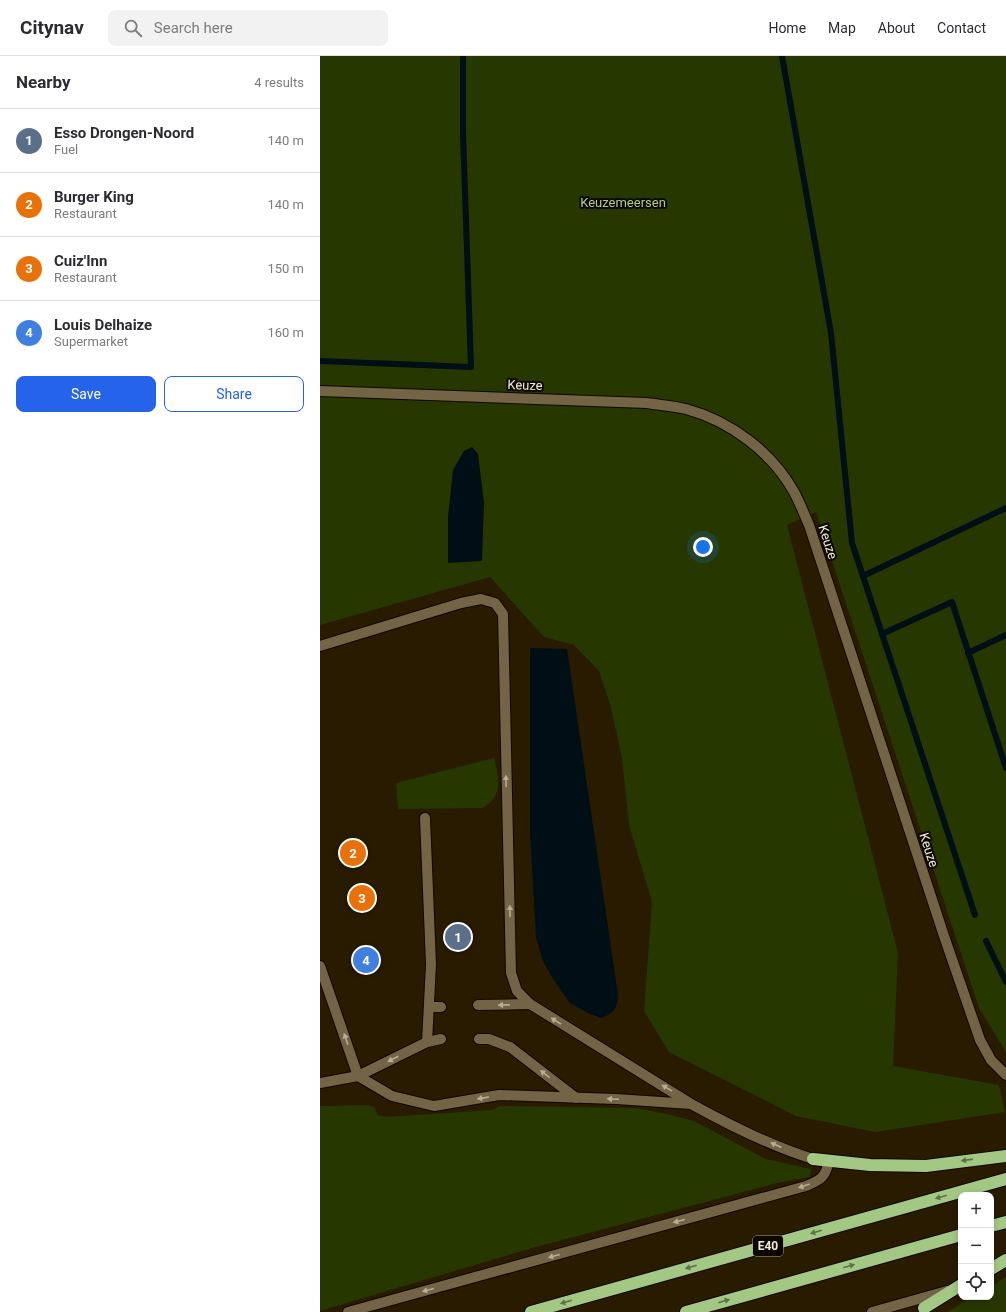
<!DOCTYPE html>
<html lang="en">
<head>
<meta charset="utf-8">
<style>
  body { margin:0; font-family:Roboto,sans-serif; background:#f2f2f3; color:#2b2b33 }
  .controls { position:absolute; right:12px; bottom:12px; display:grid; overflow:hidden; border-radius:8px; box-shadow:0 2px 6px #0003 }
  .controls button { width:36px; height:36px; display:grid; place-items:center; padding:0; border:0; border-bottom:1px solid #e1e1e2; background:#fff; color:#2b2b33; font:20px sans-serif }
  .you { position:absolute; left:383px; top:491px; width:14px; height:14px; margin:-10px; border:3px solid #fff; border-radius:50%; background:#1a73e8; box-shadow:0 0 0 6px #1a73e833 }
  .badge { display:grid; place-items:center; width:26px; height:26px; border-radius:50%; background:#2563eb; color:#fff; font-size:13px; font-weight:700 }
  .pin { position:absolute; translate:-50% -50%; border:2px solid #fff; box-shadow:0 1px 4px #0006 }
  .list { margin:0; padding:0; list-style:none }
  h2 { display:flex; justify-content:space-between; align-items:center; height:52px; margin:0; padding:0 16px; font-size:17px }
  h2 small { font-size:13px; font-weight:400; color:#7c7c81 }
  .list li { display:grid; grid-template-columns:26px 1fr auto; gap:12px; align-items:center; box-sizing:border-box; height:64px; padding:0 16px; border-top:1px solid #e1e1e2 }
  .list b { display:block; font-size:15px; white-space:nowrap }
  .list p { margin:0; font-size:13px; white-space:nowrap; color:#7c7c81 }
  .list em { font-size:13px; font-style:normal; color:#7c7c81 }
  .actions { display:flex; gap:8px; padding:12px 16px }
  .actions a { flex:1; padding:9px 0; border:1px solid #2563eb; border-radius:8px; text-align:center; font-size:14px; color:#2563eb }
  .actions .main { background:#2563eb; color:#fff }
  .icon { flex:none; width:22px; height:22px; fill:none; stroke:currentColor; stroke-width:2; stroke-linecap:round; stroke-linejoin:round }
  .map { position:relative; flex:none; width:686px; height:1256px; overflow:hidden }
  header { display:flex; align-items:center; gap:24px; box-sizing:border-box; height:56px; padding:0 20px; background:#fff; border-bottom:1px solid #e1e1e2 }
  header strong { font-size:19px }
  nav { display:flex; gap:22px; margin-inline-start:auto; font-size:14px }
  .search { width:280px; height:36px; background:#f2f2f3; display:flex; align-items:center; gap:10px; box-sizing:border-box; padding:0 14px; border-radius:8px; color:#7c7c81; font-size:15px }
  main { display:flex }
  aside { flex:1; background:#fff }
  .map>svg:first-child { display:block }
</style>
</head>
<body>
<header>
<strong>Citynav</strong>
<div class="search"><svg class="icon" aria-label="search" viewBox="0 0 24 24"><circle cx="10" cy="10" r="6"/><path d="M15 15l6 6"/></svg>Search here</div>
<nav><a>Home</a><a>Map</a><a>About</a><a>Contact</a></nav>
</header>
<main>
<aside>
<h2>Nearby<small>4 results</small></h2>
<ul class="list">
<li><span class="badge" style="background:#5c6f8a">1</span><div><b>Esso Drongen-Noord</b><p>Fuel</p></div><em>140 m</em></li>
<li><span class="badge" style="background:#e8710a">2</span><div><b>Burger King</b><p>Restaurant</p></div><em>140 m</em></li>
<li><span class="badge" style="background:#e8710a">3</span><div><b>Cuiz'Inn</b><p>Restaurant</p></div><em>150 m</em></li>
<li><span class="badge" style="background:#3f7fe0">4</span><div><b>Louis Delhaize</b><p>Supermarket</p></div><em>160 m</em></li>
</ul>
<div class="actions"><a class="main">Save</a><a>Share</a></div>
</aside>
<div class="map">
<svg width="686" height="1256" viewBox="0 0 686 1256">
  <rect width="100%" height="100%" fill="#281b00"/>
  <g fill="#273700">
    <polygon points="0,0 686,0 686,996 659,952 496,456 467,469 578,897 573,1010 679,1029 685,1056 555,1076 476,1060 349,996 324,955 332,846 309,769 302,702 290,648 279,615 254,589 224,581 170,521 0,569"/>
    <path d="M 174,702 C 179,722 184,740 162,752 L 78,753 L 76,727 Z"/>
    <polygon points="47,1049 54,1051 58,1059 66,1061 172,1054 180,1050 316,1052 347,1058 374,1065 446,1103 491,1113 490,1121 457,1127 212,1192 0,1255 0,1050"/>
    <polygon points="686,1221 686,1256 627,1256 652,1241 671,1241 671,1230"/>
  </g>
  <g fill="#000e16">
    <polygon points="152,391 158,398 164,446 162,505 128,507 128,461 133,414 144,395"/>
    <path d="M 210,592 L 247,593 L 298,939 C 298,952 293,958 281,962 L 268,957 L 250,947 L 233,923 L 223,905 L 216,882 L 210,776 Z"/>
  </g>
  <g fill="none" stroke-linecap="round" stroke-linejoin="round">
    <g stroke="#000e16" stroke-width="6">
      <polyline points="462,0 511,277 532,487 655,859"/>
      <polyline points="0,305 151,311 143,77 143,0"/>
      <polyline points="543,520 686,452"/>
      <polyline points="562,578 632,546 686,712"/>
      <polyline points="648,597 686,579"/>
      <polyline points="666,885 686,926"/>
    </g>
    <g stroke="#100500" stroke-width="12">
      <g id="lane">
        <path d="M 0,590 L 141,547 L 161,543 L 175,547 L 183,558 L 191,917 L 197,935 L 210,948 L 373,1049 C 411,1070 451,1090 493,1103"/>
        <polyline points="105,762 111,908 107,986"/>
        <polyline points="0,910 38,1020 72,1040 114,1050 179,1039 296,1043 371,1048"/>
        <polyline points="158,949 210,948"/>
        <polyline points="109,951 121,951"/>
        <polyline points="159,983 169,983 190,991 256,1042"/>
        <polyline points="0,1027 38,1020 107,986 121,983"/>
        <path d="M 28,1256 L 486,1130 C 501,1124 506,1121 509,1104"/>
        <polyline points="552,1256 627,1235"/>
      </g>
    </g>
    <g stroke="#100500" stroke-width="12">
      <path id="street" d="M 0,335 L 327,347 C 339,349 353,350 366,353 C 410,365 452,396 474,436 C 480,447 484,458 489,469 L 624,880 L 660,984 L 671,1004 L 686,1019"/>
    </g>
    <g stroke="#100500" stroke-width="14">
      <g id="highway">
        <polyline points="493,1103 550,1109 606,1110 686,1100"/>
        <polyline points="671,1170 686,1166"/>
        <polyline points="671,1213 686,1204"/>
        <polyline points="604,1252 641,1229"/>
        <polyline points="211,1256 686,1123"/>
        <polyline points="366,1256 641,1179"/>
      </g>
    </g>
    <use href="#lane" stroke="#726444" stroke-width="10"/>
    <use href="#street" stroke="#726444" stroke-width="10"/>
    <use href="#highway" stroke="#a2c883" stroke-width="12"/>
  </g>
  <defs><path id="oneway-solid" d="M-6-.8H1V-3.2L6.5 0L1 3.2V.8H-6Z"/></defs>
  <g fill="#b8ad95">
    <use href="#oneway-solid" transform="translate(186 725) rotate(-91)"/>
    <use href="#oneway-solid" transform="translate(190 855) rotate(-91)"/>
    <use href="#oneway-solid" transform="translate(184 949) rotate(179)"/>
    <use href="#oneway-solid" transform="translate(236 965) rotate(-148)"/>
    <use href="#oneway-solid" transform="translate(26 983) rotate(-109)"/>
    <use href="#oneway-solid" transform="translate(73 1003) rotate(153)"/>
    <use href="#oneway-solid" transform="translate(225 1018) rotate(-142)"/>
    <use href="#oneway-solid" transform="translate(347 1032) rotate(-149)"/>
    <use href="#oneway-solid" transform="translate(163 1042) rotate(171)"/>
    <use href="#oneway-solid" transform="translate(293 1043) rotate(-178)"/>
    <use href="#oneway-solid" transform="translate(456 1089) rotate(-155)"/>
    <use href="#oneway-solid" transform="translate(484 1130) rotate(161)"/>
    <use href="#oneway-solid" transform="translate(359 1165) rotate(165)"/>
    <use href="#oneway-solid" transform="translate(234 1200) rotate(165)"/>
    <use href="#oneway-solid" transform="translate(108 1234) rotate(165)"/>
  </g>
  <g fill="#5e7148">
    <use href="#oneway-solid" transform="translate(647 1104) rotate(172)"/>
    <use href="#oneway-solid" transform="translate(621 1141) rotate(164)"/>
    <use href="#oneway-solid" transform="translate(496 1176) rotate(164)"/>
    <use href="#oneway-solid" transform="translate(529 1210) rotate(-16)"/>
    <use href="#oneway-solid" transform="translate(371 1211) rotate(164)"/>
    <use href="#oneway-solid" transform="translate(404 1245) rotate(-16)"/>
    <use href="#oneway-solid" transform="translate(246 1246) rotate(164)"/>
  </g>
  <g text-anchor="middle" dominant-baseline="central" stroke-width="4" stroke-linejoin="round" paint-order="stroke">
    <rect fill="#0c0700" stroke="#aca496" stroke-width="1" x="433" y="1180" width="30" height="20" rx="3"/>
    <g font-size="12" font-weight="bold" fill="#f1e8d7">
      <text x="448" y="1190">E40</text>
    </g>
    <g font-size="13" fill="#b1d07e" stroke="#0c0700">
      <text x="303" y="146">Keuzemeersen</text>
    </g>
    <g font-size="13" fill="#f1e8d7" stroke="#0c0700">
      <text transform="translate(205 329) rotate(2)">Keuze</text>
      <text transform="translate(508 486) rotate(72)">Keuze</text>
      <text transform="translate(609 794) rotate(72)">Keuze</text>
    </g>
  </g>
</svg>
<div class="controls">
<button>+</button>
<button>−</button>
<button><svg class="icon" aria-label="locate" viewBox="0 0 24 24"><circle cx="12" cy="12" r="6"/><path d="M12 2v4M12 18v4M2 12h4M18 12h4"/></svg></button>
</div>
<div class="you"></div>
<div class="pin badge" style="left:138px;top:881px;background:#5c6f8a">1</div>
<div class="pin badge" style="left:33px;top:797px;background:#e8710a">2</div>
<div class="pin badge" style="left:42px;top:842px;background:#e8710a">3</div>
<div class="pin badge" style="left:46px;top:904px;background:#3f7fe0">4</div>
</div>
</main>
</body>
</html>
